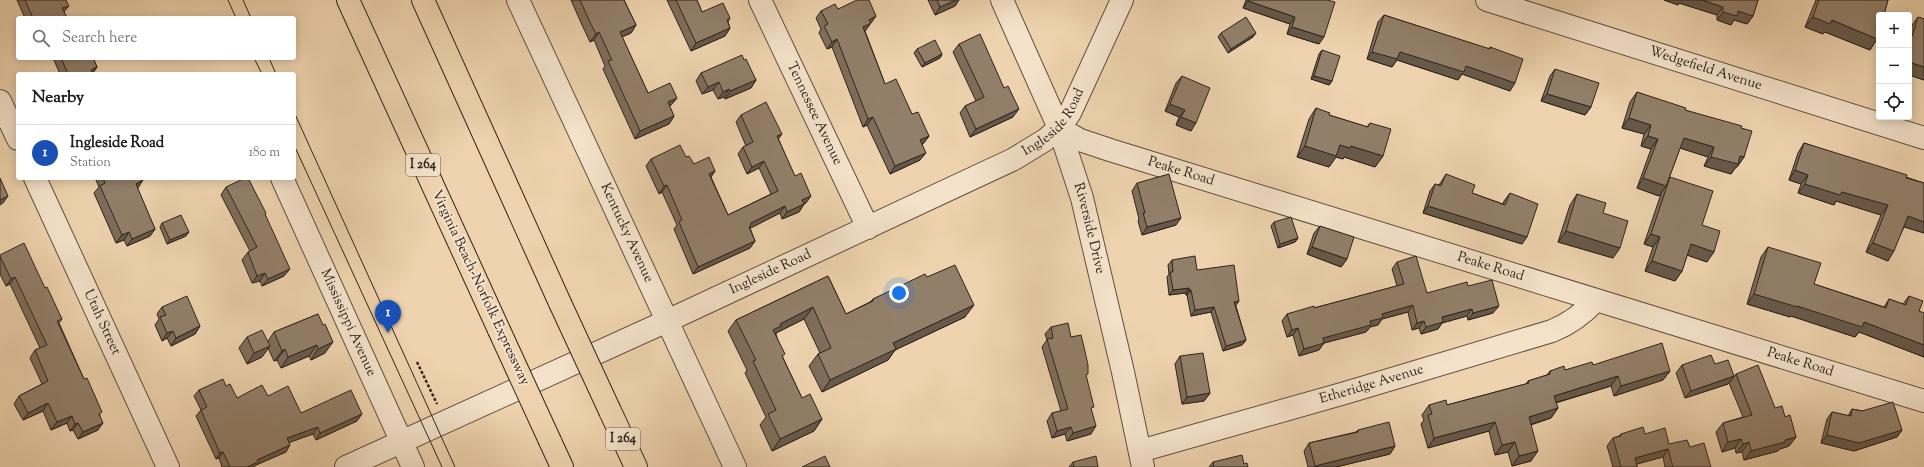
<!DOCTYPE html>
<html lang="en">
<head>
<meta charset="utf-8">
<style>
  body { margin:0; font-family:"Sorts Mill Goudy",serif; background:#f6f6f6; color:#202124 }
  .controls { position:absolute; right:12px; top:12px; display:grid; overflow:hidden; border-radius:4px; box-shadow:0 2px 10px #0003 }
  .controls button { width:36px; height:36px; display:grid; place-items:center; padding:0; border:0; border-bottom:1px solid #e0e0e0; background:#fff; color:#202124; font:20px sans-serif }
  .you { position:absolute; left:899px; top:293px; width:14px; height:14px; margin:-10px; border:3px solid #fff; border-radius:50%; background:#1a73e8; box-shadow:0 0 0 6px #1a73e833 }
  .badge { display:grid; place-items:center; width:26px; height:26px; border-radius:50%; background:#1a73e8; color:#fff; font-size:13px; font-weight:700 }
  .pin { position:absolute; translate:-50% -33px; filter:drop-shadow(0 1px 2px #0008) }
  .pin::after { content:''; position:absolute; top:21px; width:14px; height:12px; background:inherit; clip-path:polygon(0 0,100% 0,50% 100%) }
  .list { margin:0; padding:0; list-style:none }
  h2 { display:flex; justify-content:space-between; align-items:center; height:52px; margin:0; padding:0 16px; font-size:17px }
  h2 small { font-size:13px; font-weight:400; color:#757577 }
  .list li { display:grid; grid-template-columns:26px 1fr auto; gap:12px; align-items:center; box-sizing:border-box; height:56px; padding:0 16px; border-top:1px solid #e0e0e0 }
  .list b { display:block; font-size:15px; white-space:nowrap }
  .list p { margin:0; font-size:13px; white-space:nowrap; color:#757577 }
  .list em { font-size:13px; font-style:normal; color:#757577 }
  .icon { flex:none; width:22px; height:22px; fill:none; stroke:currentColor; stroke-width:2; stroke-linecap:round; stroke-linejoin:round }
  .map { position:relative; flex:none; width:1924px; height:467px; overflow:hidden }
  .search { position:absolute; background:#fff; box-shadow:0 2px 10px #0003; left:16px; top:16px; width:280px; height:44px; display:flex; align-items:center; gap:10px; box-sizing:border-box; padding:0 14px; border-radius:4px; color:#757577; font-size:15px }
  .panel { position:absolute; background:#fff; box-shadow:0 2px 10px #0003; left:16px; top:72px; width:280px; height:108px; border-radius:4px }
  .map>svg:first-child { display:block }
</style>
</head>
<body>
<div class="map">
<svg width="1924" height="467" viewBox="0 0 1924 467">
  <rect width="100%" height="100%" fill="#eed3ae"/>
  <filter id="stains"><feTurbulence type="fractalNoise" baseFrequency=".005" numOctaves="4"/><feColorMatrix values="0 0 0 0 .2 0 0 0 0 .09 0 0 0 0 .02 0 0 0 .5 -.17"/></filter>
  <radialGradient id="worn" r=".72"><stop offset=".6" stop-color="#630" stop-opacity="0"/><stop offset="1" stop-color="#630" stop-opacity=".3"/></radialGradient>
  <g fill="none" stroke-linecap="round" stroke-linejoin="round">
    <g stroke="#5f5042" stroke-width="24">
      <g id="minor">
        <path id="s1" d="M 518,0 L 735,467"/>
        <path id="s2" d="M 760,0 L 868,228"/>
        <path id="s3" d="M 1002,0 L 1059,128 L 1082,198 L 1123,372 L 1143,467"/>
        <path id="s4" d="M 1487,0 L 1924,138"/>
        <polyline points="0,101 18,139"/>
        <path id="s5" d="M 1059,128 L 1080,140 L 1110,150 L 1924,401"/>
        <path id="s6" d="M 35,178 L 168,467"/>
        <path id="s7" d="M 282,178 L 413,467"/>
        <path id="s8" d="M 1140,451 L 1345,393 L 1552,331 C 1569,324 1582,315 1595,301"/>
        <path id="s9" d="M 346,467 L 667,321 L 1014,159 L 1045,140 L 1059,128 L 1070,113 L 1122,0"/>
      </g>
    </g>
    <g stroke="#2f241e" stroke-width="24">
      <g id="highway">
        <polyline points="348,0 499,330"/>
        <polyline points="423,0 560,303"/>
        <polyline points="610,411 636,467"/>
        <polyline points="550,441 562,467"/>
      </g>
    </g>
    <polyline stroke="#2f241e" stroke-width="2.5" stroke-dasharray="3 2" stroke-linecap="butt" points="417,362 437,404"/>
    <use href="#minor" stroke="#f4e2ca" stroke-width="22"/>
    <use href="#highway" stroke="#eed3ae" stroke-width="22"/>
    <g stroke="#2f241e" stroke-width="1">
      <polyline points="228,0 236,18"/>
      <polyline points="243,0 251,18"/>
      <polyline points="254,58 262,74"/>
      <polyline points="269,58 276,74"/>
      <polyline points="294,112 455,467"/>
      <polyline points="294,145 442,467"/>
    </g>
    <g stroke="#2f241e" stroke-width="24" stroke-linecap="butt">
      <g id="highway-bridge">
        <polyline points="560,303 610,411"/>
        <polyline points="499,330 550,441"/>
      </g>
    </g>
    <use href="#highway-bridge" stroke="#eed3ae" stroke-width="22"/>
  </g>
  <g fill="#7e6d5a" stroke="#2f241e">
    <polygon points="17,0 66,0 64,12 67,18 25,18"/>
    <polygon points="571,0 624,0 636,25 631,33 622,37 648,93 677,98 671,105 669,106 674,116 669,124 635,139 603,69 605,66 594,40 590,42 582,25"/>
    <polygon points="667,0 697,0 702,12 730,18 728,22 730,28 725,36 691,51"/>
    <polygon points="928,0 959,0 955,6 935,15"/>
    <polygon points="1246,0 1327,0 1319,44 1287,34 1290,24 1243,8"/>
    <polygon points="1664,0 1758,0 1753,16 1747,24 1734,20 1731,25 1717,20 1717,15 1679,3 1678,5"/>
    <polygon points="1816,0 1888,0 1877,39 1870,50 1825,32 1823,34 1805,27"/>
    <polygon points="838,9 876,16 865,31 885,84 912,114 929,136 923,144 922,145 920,160 890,174 867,125 863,127 832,47 827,49 819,33 821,29 816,18 821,11"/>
    <polygon points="1384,15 1489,49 1490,47 1510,91 1462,74 1458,80 1397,60 1392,67 1367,59 1378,22"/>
    <polygon points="1918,17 1924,19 1924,80 1909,75 1909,32 1910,28"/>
    <polygon points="1221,33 1253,37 1228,53 1218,37"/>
    <polygon points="959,44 1013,117 970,137 960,113 965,106 976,101 953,52"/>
    <polygon points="917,49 942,54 940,58 922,67 914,53"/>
    <polygon points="1322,50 1332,81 1329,85 1311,79 1319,54"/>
    <polygon points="53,58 93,58 97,67 93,73 93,74 60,74"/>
    <polygon points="744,60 756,80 751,88 725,99 724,97 718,99 713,90 702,94 696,81 701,73"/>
    <polygon points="1555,69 1591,107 1585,115 1541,101 1550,76"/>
    <polygon points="1182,76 1191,131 1176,125 1179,117 1165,111 1176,83"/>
    <polygon points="1637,92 1685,110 1741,128 1744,157 1737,167 1736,167 1731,174 1704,166 1708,157 1680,148 1669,178 1702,225 1707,262 1687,255 1682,271 1675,281 1645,271 1653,247 1644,244 1661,194 1659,196 1637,188 1651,149 1641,146 1644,134 1622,128 1630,102"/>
    <polygon points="1316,108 1329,115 1367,127 1370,123 1383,156 1375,167 1344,157 1343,159 1336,157 1329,167 1297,157 1309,119"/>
    <polygon points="741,115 782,134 778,138 806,203 804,204 799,212 782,219 780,213 750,228 755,241 750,248 693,274 674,229 677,225 662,192 659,194 646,166 651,159 686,157 694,164 715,171 711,177 728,215 771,194 759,168 747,174 738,154 743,147 746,146 736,122"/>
    <polygon points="1804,143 1924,183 1924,233 1904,227 1888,261 1866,252 1881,215 1836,201 1834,205 1798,193 1801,184 1789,180 1798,153"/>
    <polygon points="1446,174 1472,193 1503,204 1504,201 1510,193 1522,244 1423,213 1430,191 1435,184 1439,185 1441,182"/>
    <polygon points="95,178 142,178 137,188 155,229 150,236 127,246 124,240 116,243 94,193 99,187"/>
    <polygon points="1137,183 1176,225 1142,235 1138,221 1139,219 1132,191"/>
    <polygon points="226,187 265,215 284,276 262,286 260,281 252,283 242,260 248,252 250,251 221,195"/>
    <polygon points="1577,194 1603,213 1613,258 1558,242 1570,205"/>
    <polygon points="1274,222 1298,238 1295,242 1278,248 1271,226"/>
    <polygon points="162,223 186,236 167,244 160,227"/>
    <polygon points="1320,226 1347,259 1341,267 1307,254 1314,233"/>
    <polygon points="1768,247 1814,284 1884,307 1889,299 1903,304 1909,296 1919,311 1924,357 1859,332 1855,337 1791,316 1790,317 1747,304 1761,257"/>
    <polygon points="0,255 45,288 62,319 59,323 100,415 98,430 78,439 73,430 70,431 67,423 51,430 43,411 23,420 14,404 19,396 42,384 30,358 35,350 40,348 10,284 6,286 0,274"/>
    <polygon points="1172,260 1197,270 1236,306 1246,340 1242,345 1223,351 1211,312 1191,316 1187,295 1186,295 1185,293 1169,295 1167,277 1169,274 1168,265"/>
    <polygon points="1397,262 1427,293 1468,286 1493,313 1468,320 1467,316 1442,323 1438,329 1421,334 1419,328 1412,330 1408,312 1382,319 1378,325 1370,327 1366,332 1324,343 1319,350 1299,356 1293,335 1287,337 1282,321 1287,314 1314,308 1397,286 1392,269"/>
    <polygon points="828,276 846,314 870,302 873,299 927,277 965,317 895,350 888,360 822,392 809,366 818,354 820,353 804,319 776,333 776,334 783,358 802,398 822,419 814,431 772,451 760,425 766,417 745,373 747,370 728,331 736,320"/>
    <polygon points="162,307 200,326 195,334 171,346 167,338 162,341 155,325 159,319 157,314"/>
    <polygon points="318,314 325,353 311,360 309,356 281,368 277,360 274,361 268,348 262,357 247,364 239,348 247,337 268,341 274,332"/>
    <polygon points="1051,327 1071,337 1086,377 1091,410 1091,434 1067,441 1065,434 1052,438 1047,421 1052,413 1061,411 1042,347 1047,340 1045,334"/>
    <polygon points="1180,356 1210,393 1204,401 1182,404 1175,364"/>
    <polygon points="1715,364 1728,384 1685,398 1676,373 1682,365"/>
    <polygon points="1593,365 1670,371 1663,380 1614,396 1611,386 1556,403 1558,408 1551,418 1531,425 1531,461 1512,466 1508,452 1495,455 1489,431 1428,448 1421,424 1424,420 1422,415 1429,405 1447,405 1526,384 1528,381 1547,375 1550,371 1565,370"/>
    <polygon points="1736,374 1785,417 1796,437 1789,446 1780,449 1778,451 1744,460 1742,452 1736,453 1735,448 1722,452 1716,432 1723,423 1743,417 1729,383"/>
    <polygon points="226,386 237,398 268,396 301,413 357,421 316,440 313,434 289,442 286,452 256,465 254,467 222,467 219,458 216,459 196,416 201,410 194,396 199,390"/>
    <polygon points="1852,409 1862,411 1902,430 1897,437 1854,451 1821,443 1827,419 1832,412 1848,416"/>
    <polygon points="1358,430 1395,446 1390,454 1336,467 1308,467 1304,451 1309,443 1356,432"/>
    <polygon points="1621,434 1645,434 1669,444 1690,447 1711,467 1665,467 1663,457 1637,464 1637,467 1613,467 1607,446 1613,438 1619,436"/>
    <polygon points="1073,462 1098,467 1069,467"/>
    <polygon points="1213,462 1244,464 1248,467 1209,467"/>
  </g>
  <g fill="#66594a" stroke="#2f241e">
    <polygon points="956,0 959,0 955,6 935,15 940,7"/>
    <polygon points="1664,0 1702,0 1723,7 1717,15 1679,3 1678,5"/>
    <polygon points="1248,1 1295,17 1290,24 1243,8"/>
    <polygon points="69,6 63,13 62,8"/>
    <polygon points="1738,11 1753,16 1747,24 1734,20 1731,25 1717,20 1723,12"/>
    <polygon points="876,16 865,31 858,34 869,20"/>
    <polygon points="1813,17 1832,20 1877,39 1870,50 1825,32 1823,34 1805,27"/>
    <polygon points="636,25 631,33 615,40 620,32"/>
    <polygon points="1292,27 1324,37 1319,44 1287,34"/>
    <polygon points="730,28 725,36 691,51 696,43"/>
    <polygon points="599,32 594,40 590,42 596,34"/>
    <polygon points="1256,33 1253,37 1228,53 1231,49"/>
    <polygon points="837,39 832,47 827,49 832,42"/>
    <polygon points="1372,52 1400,52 1466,66 1515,83 1510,91 1462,74 1458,80 1397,60 1392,67 1367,59"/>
    <polygon points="942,54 940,58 922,67 925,63"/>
    <polygon points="1909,62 1924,67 1924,80 1909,75"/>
    <polygon points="97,67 92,74 91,70"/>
    <polygon points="1314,76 1332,81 1329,85 1311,79"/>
    <polygon points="756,80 751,88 725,99 730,91"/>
    <polygon points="719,82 713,90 702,94 708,87"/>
    <polygon points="729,89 724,97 718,99 723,92"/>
    <polygon points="1547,94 1591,107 1585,115 1541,101"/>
    <polygon points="677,98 671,105 662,109 668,102"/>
    <polygon points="1170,104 1185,110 1179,117 1165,111"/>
    <polygon points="1019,109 1013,117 970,137 976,129"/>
    <polygon points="674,116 669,124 635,139 640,131"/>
    <polygon points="873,117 867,125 863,127 868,119"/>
    <polygon points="1181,117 1196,123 1191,131 1176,125"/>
    <polygon points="1629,118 1651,125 1644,134 1622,128"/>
    <polygon points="782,134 777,141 777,136"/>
    <polygon points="929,136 923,144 915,148 920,140"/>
    <polygon points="1648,136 1658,139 1651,149 1641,146"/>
    <polygon points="1684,138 1714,147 1708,157 1677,147"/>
    <polygon points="1340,145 1351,146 1383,156 1375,167 1344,157 1343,159 1336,157 1329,167 1297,157 1305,146"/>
    <polygon points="926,153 920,160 890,174 895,166"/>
    <polygon points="1740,156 1744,157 1737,167 1736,167 1731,174 1704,166 1711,157"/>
    <polygon points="764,161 759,168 747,174 752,167"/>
    <polygon points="1795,170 1808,175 1801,184 1789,180"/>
    <polygon points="715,171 710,178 709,174"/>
    <polygon points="1643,178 1666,186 1659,196 1637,188"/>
    <polygon points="143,180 138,188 130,191 136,184"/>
    <polygon points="1805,184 1842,192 1888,205 1881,215 1836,201 1834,205 1798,193"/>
    <polygon points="667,185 662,192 659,194 664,186"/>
    <polygon points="8,196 3,203 0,205 0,200"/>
    <polygon points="811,196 806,203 797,207 802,200"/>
    <polygon points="804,204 799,212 782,219 787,212"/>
    <polygon points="785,206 780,213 749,229 746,233 751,223"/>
    <polygon points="1428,206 1527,237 1522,244 1423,213"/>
    <polygon points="1908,216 1924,222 1924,233 1902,226"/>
    <polygon points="1181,218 1176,225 1142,235 1147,227"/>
    <polygon points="155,229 150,236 127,246 132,239"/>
    <polygon points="1566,231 1620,248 1613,258 1558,242"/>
    <polygon points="129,232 124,240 116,243 122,235"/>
    <polygon points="189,232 186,236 167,244 170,240"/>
    <polygon points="1651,234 1660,237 1653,247 1644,244"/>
    <polygon points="1298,238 1295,242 1278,248 1280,244"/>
    <polygon points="755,241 750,248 693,274 698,267"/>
    <polygon points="1873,243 1894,251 1888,261 1866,252"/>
    <polygon points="1691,244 1714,252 1707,262 1684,254"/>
    <polygon points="1312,247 1347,259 1341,267 1307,254"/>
    <polygon points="1652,261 1682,271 1675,281 1645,271"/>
    <polygon points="290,269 284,276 262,286 268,279"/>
    <polygon points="265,273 260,281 252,283 257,276"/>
    <polygon points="15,277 10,284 6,286 11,279"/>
    <polygon points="1189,288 1185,293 1169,295 1173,290"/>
    <polygon points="1189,290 1191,290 1187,295 1186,295"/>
    <polygon points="1754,294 1797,306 1864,322 1924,345 1924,357 1859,332 1855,337 1791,316 1790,317 1747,304"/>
    <polygon points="1239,301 1235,307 1234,302"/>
    <polygon points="974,305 965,317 895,350 888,360 822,392 830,380 893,343"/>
    <polygon points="1413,305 1408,312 1382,319 1378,325 1370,327 1366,332 1324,343 1319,350 1299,356 1304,349 1323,338 1382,314"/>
    <polygon points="1499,306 1493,313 1468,320 1473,313"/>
    <polygon points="813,307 804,319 776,333 773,337 773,330 780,324"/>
    <polygon points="1214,307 1211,312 1191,316 1195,310"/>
    <polygon points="1472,309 1467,316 1442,323 1438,329 1421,334 1426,327 1442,317"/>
    <polygon points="1424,321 1419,328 1412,330 1417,323"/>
    <polygon points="200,326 195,334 171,346 176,338"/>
    <polygon points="1298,328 1293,335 1287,337 1292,330"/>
    <polygon points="173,331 167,338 162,341 167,333"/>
    <polygon points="1246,340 1242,345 1223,351 1226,346"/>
    <polygon points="333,342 325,353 311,360 318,349"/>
    <polygon points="317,345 309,356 281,368 288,357"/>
    <polygon points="270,346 262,357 247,364 254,353"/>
    <polygon points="285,349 277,360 274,361 282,351"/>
    <polygon points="1670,371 1663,380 1614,396 1621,386"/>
    <polygon points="1618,376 1611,386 1547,405 1554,396"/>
    <polygon points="1734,376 1728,384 1685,398 1691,391"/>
    <polygon points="1210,393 1204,401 1182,404 1187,397"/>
    <polygon points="48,403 43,411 23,420 28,413"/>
    <polygon points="1558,408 1551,418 1522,427 1529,417"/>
    <polygon points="362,414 357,421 316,440 320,433"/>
    <polygon points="72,416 67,423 51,430 57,422"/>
    <polygon points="822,419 814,431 772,451 780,439"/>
    <polygon points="1495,422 1489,431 1428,448 1434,438"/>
    <polygon points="78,423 73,430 70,431 75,424"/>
    <polygon points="103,423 98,430 78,439 83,432"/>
    <polygon points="1096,426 1091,434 1067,441 1073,433"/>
    <polygon points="318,427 313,434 283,445 287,438"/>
    <polygon points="1071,427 1065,434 1052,438 1057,431"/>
    <polygon points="1902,430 1897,437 1854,451 1821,443 1827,435"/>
    <polygon points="1796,437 1789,446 1780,449 1778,451 1744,460 1751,451"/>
    <polygon points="1741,439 1735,448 1722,452 1728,442"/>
    <polygon points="1515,442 1508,452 1495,455 1502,445"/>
    <polygon points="1749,442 1742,452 1736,453 1743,444"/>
    <polygon points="290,445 286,452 256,465 254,467 247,467 257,460"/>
    <polygon points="1395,446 1390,454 1336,467 1314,467 1315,466"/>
    <polygon points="1668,449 1663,457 1629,466 1635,458"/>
    <polygon points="1538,451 1531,461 1512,466 1519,456"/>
    <polygon points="223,452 219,458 216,459 220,453"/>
  </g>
  <g fill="#927f69" stroke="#2f241e">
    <polygon points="25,0 66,0 69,6 62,8 67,18 33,18"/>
    <polygon points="580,0 624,0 636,25 620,32 648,93 670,83 677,98 668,102 674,116 640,131 608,61 612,60 599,32 596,34 588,18"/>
    <polygon points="676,0 697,0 702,12 723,3 730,18 727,20 730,28 696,43"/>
    <polygon points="857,0 869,0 876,16 869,20 871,23 863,27 885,84 896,79 912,114 918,112 929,136 920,140 926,153 895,166 873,117 868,119 837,39 832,42 824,26 828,24 821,11 835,4 838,9"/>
    <polygon points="937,0 956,0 940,7"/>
    <polygon points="1249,0 1327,0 1335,2 1324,37 1292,27 1295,17 1248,1"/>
    <polygon points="1702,0 1758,0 1753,16 1738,11 1737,16 1723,12 1723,7"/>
    <polygon points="1819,0 1888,0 1884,15 1879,15 1879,35 1877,39 1832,20 1830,24 1813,17"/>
    <polygon points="1384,15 1490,49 1490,47 1523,59 1515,83 1466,66 1464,72 1400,52 1397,59 1372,52"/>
    <polygon points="1246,17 1256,33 1231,49 1221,33"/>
    <polygon points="1918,17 1924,19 1924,67 1909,62 1909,46"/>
    <polygon points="980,34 1004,88 1008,86 1019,109 976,129 965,106 984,97 959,44"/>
    <polygon points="935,40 942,54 925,63 917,49"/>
    <polygon points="1322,50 1340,56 1332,81 1314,76"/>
    <polygon points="742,55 744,60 746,59 756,80 730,91 729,89 723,92 719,82 708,87 701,73"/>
    <polygon points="61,58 93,58 97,67 91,70 93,74 68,74"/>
    <polygon points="1555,69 1599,83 1591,107 1547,94"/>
    <polygon points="1182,76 1210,88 1196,123 1181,117 1185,110 1170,104"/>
    <polygon points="1637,92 1686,108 1685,110 1742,126 1741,128 1752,131 1744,157 1740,156 1738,164 1711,157 1714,147 1684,138 1666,186 1643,178 1658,139 1648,136 1651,125 1629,118"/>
    <polygon points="766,102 782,134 777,136 795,176 801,173 811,196 802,200 804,204 787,212 785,206 751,223 751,225 749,227 755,241 698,267 679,222 682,220 667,185 664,186 651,159 680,145 686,157 689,156 694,164 709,157 715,171 709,174 728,215 778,191 764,161 752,167 743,147 753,142 741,115"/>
    <polygon points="1316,108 1330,113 1329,115 1368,127 1370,123 1391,129 1383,156 1351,146 1350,148 1340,145 1336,156 1305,146"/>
    <polygon points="1804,143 1907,175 1906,178 1924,183 1924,222 1908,216 1894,251 1873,243 1888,205 1842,192 1840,195 1805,184 1808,175 1795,170"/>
    <polygon points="1169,174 1181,218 1147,227 1143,213 1145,213 1137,183"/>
    <polygon points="1446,174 1475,185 1472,193 1505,205 1510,193 1538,204 1527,237 1428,206 1435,184 1441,186"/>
    <polygon points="1670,177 1713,191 1702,225 1720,231 1714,252 1691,244 1682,271 1652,261 1660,237 1651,234"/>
    <polygon points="0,178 8,196 0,200"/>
    <polygon points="103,178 142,178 143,180 136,184 155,229 132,239 129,232 122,235 100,186 105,183"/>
    <polygon points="245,178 248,178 266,213 265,214 290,269 268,279 265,273 257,276 248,252 257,247 226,187"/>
    <polygon points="1577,194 1606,203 1603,213 1628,221 1620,248 1566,231"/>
    <polygon points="181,215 189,232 170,240 162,223"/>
    <polygon points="1291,217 1298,238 1280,244 1274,222"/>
    <polygon points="1320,226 1354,237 1347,259 1312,247"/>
    <polygon points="24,243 45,288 47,287 62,319 57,321 84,379 87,378 102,412 99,414 103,423 83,432 78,423 75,424 72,416 57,422 48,403 28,413 19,396 48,381 35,350 47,345 15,277 11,279 0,256 0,255"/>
    <polygon points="1768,247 1821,263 1814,284 1886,308 1889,299 1906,305 1909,296 1923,301 1919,311 1924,313 1924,345 1864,322 1862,327 1797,306 1797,307 1754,294"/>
    <polygon points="1195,256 1197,270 1234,265 1239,301 1234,302 1246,340 1226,346 1214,307 1195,310 1191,290 1189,290 1189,288 1173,290 1170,272 1173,272 1172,260"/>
    <polygon points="1416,256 1427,293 1467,282 1468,286 1492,280 1499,306 1473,313 1472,309 1442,317 1443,322 1426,327 1424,321 1417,323 1413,305 1382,314 1383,318 1370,321 1371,325 1323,338 1324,343 1304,349 1298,328 1292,330 1287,314 1314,306 1314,308 1404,284 1397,262"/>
    <polygon points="955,265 974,305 893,343 896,349 830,380 818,354 831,348 813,307 780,324 781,326 773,330 785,354 782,356 802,398 810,394 822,419 780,439 768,414 776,410 753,361 756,360 736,320 828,276 846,314 873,301 873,299 925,274 927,277"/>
    <polygon points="187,296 200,326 176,338 173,331 167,333 160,317 166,315 162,307"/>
    <polygon points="318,314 323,325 325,324 333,342 318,349 317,345 288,357 285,349 282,351 274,332"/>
    <polygon points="1068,323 1071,337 1081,335 1084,347 1088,365 1088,374 1086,375 1094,407 1091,408 1096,426 1073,433 1071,427 1057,431 1052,413 1068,409 1047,339 1053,338 1051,327"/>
    <polygon points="262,330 270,346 254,353 247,337"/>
    <polygon points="1662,343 1670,371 1621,386 1618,376 1554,396 1558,408 1529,417 1538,451 1519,456 1515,442 1502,445 1495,422 1434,438 1428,415 1432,414 1429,405 1446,400 1447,405 1529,383 1528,381 1550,374 1550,371 1564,366 1565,370 1592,362 1593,365"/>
    <polygon points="1203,353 1210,393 1187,397 1180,356"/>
    <polygon points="1711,355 1715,364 1728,360 1734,376 1691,391 1682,365"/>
    <polygon points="1758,365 1775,408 1782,406 1785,417 1790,415 1796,437 1785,440 1785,442 1751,451 1749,442 1743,444 1741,439 1728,442 1723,423 1752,415 1736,374"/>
    <polygon points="223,379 226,386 230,384 237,398 262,385 268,396 288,386 301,413 351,390 362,414 320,433 318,427 287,438 290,445 257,460 258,462 247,467 230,467 223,452 220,453 201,410 207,407 199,390"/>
    <polygon points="1893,402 1902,430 1859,443 1827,435 1832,412 1851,416 1852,409 1862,411"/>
    <polygon points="1389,422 1395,446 1315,466 1309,443 1358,432 1358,430"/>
    <polygon points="1643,427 1645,434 1665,428 1669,444 1687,440 1690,447 1704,443 1711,467 1673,467 1668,449 1635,458 1637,467 1621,467 1613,438 1621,436 1621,434"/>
    <polygon points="1242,455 1244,464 1247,463 1248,467 1214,467 1213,462"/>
    <polygon points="825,456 830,467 802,467"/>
    <polygon points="1096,456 1098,467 1074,467 1073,462"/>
  </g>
  <g text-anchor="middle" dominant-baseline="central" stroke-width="4" stroke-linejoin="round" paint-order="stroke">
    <g fill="#f4e2ca" stroke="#6a5d52" stroke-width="1">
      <rect x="406" y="154" width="34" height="22" rx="3"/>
      <rect x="606" y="428" width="34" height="22" rx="3"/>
    </g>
    <g font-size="13" font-weight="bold" fill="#2f241e">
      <text x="423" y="165">I 264</text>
      <text x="623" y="439">I 264</text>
    </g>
    <g font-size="14" fill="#2f241e" stroke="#f4e2ca">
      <text stroke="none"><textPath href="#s4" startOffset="229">Wedgefield Avenue</textPath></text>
      <text stroke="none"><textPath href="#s2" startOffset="126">Tennessee Avenue</textPath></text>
      <text stroke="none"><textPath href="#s9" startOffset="791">Ingleside Road</textPath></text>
      <text stroke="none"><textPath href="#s5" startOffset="130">Peake Road</textPath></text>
      <text stroke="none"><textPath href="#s3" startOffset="245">Riverside Drive</textPath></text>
      <text stroke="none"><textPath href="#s1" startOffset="257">Kentucky Avenue</textPath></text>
      <text stroke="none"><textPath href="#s5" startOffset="454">Peake Road</textPath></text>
      <text stroke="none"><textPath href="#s9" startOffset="467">Ingleside Road</textPath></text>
      <text transform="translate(480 288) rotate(65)">Virginia Beach-Norfolk Expressway</text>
      <text stroke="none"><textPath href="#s6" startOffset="159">Utah Street</textPath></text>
      <text stroke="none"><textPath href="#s7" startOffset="159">Mississippi Avenue</textPath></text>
      <text stroke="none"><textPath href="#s5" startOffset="778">Peake Road</textPath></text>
      <text stroke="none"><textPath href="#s8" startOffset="241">Etheridge Avenue</textPath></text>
    </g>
  </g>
  <rect width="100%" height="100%" filter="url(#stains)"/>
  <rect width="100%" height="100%" fill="url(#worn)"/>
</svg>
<div class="controls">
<button>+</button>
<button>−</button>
<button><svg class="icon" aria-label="locate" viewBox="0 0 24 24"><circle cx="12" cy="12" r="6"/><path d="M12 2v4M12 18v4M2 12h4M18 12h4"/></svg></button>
</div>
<div class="you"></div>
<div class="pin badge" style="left:388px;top:333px;background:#1a4fb4">1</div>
<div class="search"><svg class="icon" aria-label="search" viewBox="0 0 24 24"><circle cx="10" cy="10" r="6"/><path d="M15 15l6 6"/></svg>Search here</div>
<section class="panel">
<h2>Nearby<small></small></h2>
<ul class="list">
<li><span class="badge" style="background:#1a4fb4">1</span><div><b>Ingleside Road</b><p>Station</p></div><em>180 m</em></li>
</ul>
</section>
</div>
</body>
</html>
